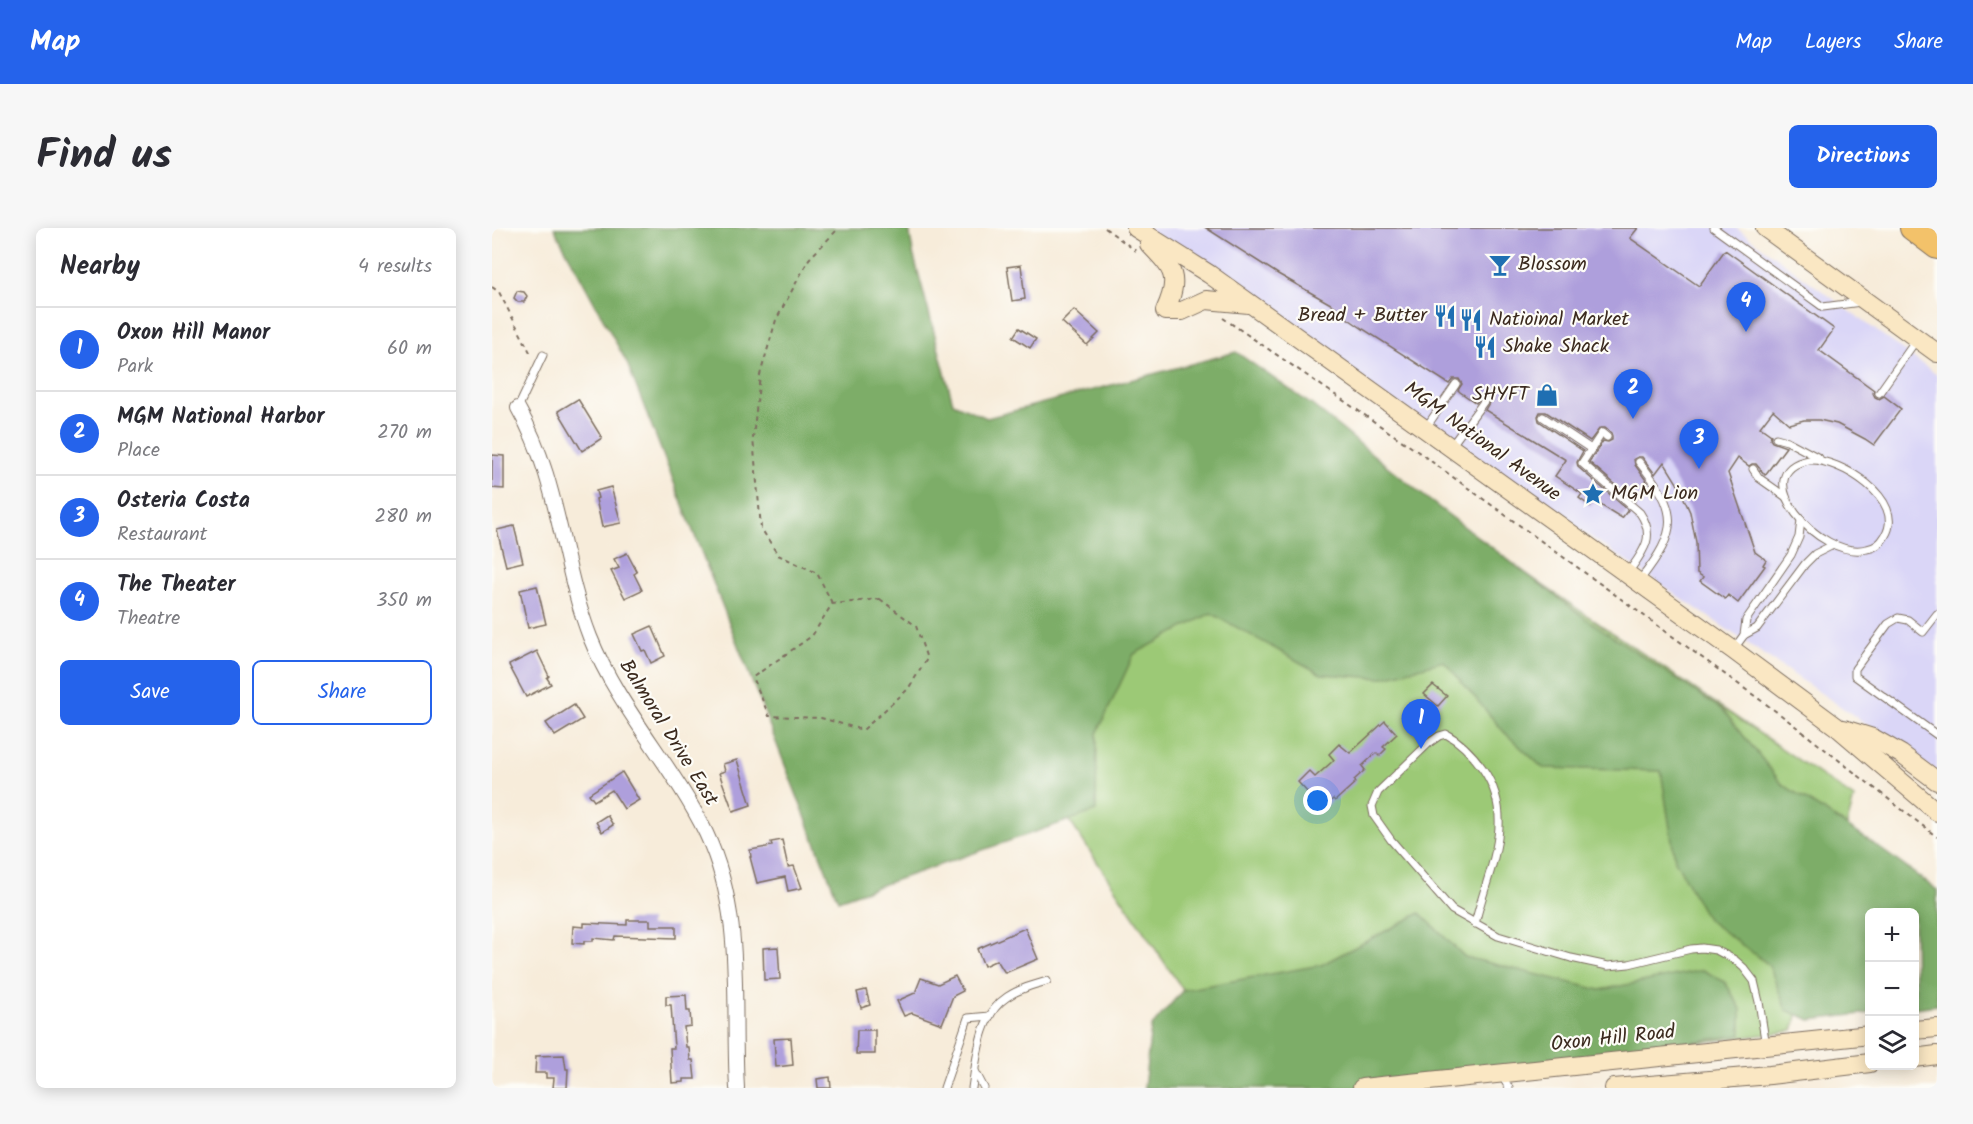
<!DOCTYPE html>
<html lang="en">
<head>
<meta charset="utf-8">
<style>
  body { margin:0; font-family:Kalam,sans-serif; background:#f7f7f7; color:#2b2b33 }
  .controls { position:absolute; right:18px; bottom:18px; display:grid; overflow:hidden; border-radius:9px; box-shadow:0 3px 15px #0003 }
  .controls button { width:54px; height:54px; display:grid; place-items:center; padding:0; border:0; border-bottom:2px solid #e1e1e2; background:#fff; color:#2b2b33; font:30px sans-serif }
  .you { position:absolute; left:826px; top:573px; width:21px; height:21px; margin:-15px; border:4px solid #fff; border-radius:50%; background:#1a73e8; box-shadow:0 0 0 9px #1a73e833 }
  .badge { display:grid; place-items:center; width:39px; height:39px; border-radius:50%; background:#2563eb; color:#fff; font-size:20px; font-weight:700 }
  .pin { position:absolute; translate:-50% -50px; filter:drop-shadow(0 2px 3px #0008) }
  .pin::after { content:''; position:absolute; top:32px; width:21px; height:18px; background:inherit; clip-path:polygon(0 0,100% 0,50% 100%) }
  .list { margin:0; padding:0; list-style:none }
  h2 { display:flex; justify-content:space-between; align-items:center; height:78px; margin:0; padding:0 24px; font-size:26px }
  h2 small { font-size:20px; font-weight:400; color:#7c7c81 }
  .list li { display:grid; grid-template-columns:39px 1fr auto; gap:18px; align-items:center; box-sizing:border-box; height:84px; padding:0 24px; border-top:2px solid #e1e1e2 }
  .list b { display:block; font-size:22px; white-space:nowrap }
  .list p { margin:0; font-size:20px; white-space:nowrap; color:#7c7c81 }
  .list em { font-size:20px; font-style:normal; color:#7c7c81 }
  .actions { display:flex; gap:12px; padding:18px 24px }
  .actions a { flex:1; padding:14px 0; border:2px solid #2563eb; border-radius:9px; text-align:center; font-size:21px; color:#2563eb }
  .actions .main { background:#2563eb; color:#fff }
  .icon { flex:none; width:33px; height:33px; fill:none; stroke:currentColor; stroke-width:2; stroke-linecap:round; stroke-linejoin:round }
  .map { position:relative; flex:none; width:1445px; height:860px; overflow:hidden; border-radius:9px }
  header { display:flex; align-items:center; gap:36px; box-sizing:border-box; height:84px; padding:0 30px; background:#2563eb; color:#fff }
  header strong { font-size:28px }
  nav { display:flex; gap:33px; margin-inline-start:auto; font-size:21px }
  .intro { display:flex; align-items:center; justify-content:space-between; box-sizing:border-box; height:144px; padding:0 36px }
  h1 { margin:0; font-size:42px }
  .button { padding:15px 27px; border-radius:9px; background:#2563eb; color:#fff; font-size:21px; font-weight:700 }
  main { display:flex; gap:36px; padding:0 36px }
  aside { flex:1; background:#fff; border-radius:9px; box-shadow:0 3px 15px #0003 }
  .map>svg:first-child { display:block }
</style>
</head>
<body>
<header>
<strong>Map</strong>
<nav><a>Map</a><a>Layers</a><a>Share</a></nav>
</header>
<div class="intro"><h1>Find us</h1><a class="button">Directions</a></div>
<main>
<aside>
<h2>Nearby<small>4 results</small></h2>
<ul class="list">
<li><span class="badge">1</span><div><b>Oxon Hill Manor</b><p>Park</p></div><em>60 m</em></li>
<li><span class="badge">2</span><div><b>MGM National Harbor</b><p>Place</p></div><em>270 m</em></li>
<li><span class="badge">3</span><div><b>Osteria Costa</b><p>Restaurant</p></div><em>280 m</em></li>
<li><span class="badge">4</span><div><b>The Theater</b><p>Theatre</p></div><em>350 m</em></li>
</ul>
<div class="actions"><a class="main">Save</a><a>Share</a></div>
</aside>
<div class="map">
<svg width="1445" height="860" viewBox="0 0 1445 860">
  <rect width="100%" height="100%" fill="#fdfcf7"/>
  <filter id="ink" filterUnits="userSpaceOnUse"><feTurbulence type="fractalNoise" baseFrequency=".0167" numOctaves="2"/><feDisplacementMap in="SourceGraphic" scale="12" xChannelSelector="R" yChannelSelector="G"/><feConvolveMatrix kernelMatrix="1 2 1 2 8 2 1 2 1" color-interpolation-filters="sRGB"/></filter>
  <filter id="wash" filterUnits="userSpaceOnUse"><feTurbulence type="fractalNoise" baseFrequency=".008" numOctaves="4" result="noise"/><feDisplacementMap in="SourceGraphic" scale="24" xChannelSelector="R" yChannelSelector="G"/><feGaussianBlur stdDeviation="1.35" result="paint"/><feColorMatrix in="noise" values="0 0 0 0 0 0 0 0 0 0 0 0 0 0 0 0 0 1.4 0 .05"/><feComposite in="paint" operator="in"/></filter>
  <g filter="url(#wash)">
    <rect width="100%" height="100%" fill="#f7ecda"/>
    <polygon fill="#dad6f7" points="644,0 1244,0 1445,147 1445,544"/>
    <polygon fill="#9cc976" stroke="#6c7a4a" stroke-width="1.5" points="834,209 1362,570 1301,803 845,860 712,860 691,762 577,592 639,347"/>
    <g fill="#7dad67" stroke="#5c6c42" stroke-width="1.5">
      <polygon points="62,0 417,0 421,25 461,175 495,190 744,124 820,177 937,272 1093,390 1232,483 1290,556 1378,613 1445,662 1445,777 1423,780 1422,684 1378,684 1377,785 1319,792 1294,782 1277,737 1215,691 1183,632 1169,543 1051,540 1012,504 952,433 889,450 829,446 719,385 642,426 605,506 604,583 346,672 135,135"/>
      <polygon points="928,685 973,729 1108,762 1211,742 1233,754 1249,781 1249,807 871,860 652,860 659,799 691,762 829,737"/>
    </g>
    <g id="blocks">
      <g fill="#ae9fdc">
        <polygon points="714,0 1146,0 1138,10 1207,58 1233,22 1342,101 1327,122 1382,162 1381,165 1383,169 1387,171 1392,168 1409,181 1382,217 1373,211 1345,196 1327,192 1312,192 1297,196 1281,182 1268,199 1279,207 1278,211 1280,214 1294,219 1273,247 1264,236 1260,236 1257,238 1246,230 1236,245 1263,324 1274,332 1271,337 1273,338 1246,375 1236,367 1233,371 1208,353 1211,349 1205,345 1204,314 1198,284 1185,255 1172,234 1163,246 1150,229 1146,229 1142,231 1143,237 1156,255 1143,273 1097,234 1111,213 1116,214 1120,212 1120,208 1119,205 1113,200 1108,200 1098,213 1054,184 1048,184 1046,188 1047,193 1091,223 1085,234 1086,239 1136,282 1130,290 1102,273 1098,278 1087,270 1090,266 1063,248 1074,232 993,182 998,173 996,167 990,167 984,175 968,164 966,162 970,156 967,151 961,151 957,156 871,101 842,81 844,79 786,46"/>
        <polygon points="529,37 533,71 520,73 515,39"/>
        <polygon points="25,63 32,64 35,68 32,74 26,74 22,70"/>
        <polygon points="582,82 607,105 595,117 570,94"/>
        <polygon points="527,100 544,111 538,120 521,109"/>
        <polygon points="86,171 110,210 90,223 66,183"/>
        <polygon points="0,227 12,228 12,261 0,260"/>
        <polygon points="119,259 129,295 110,299 104,271 106,270 104,263"/>
        <polygon points="22,298 31,334 14,338 5,302"/>
        <polygon points="135,325 145,344 142,346 150,362 133,370 119,343 127,340 122,331"/>
        <polygon points="45,358 54,396 36,400 28,362"/>
        <polygon points="160,398 173,428 159,435 153,422 150,423 142,406"/>
        <polygon points="45,423 57,448 55,450 59,456 34,469 17,437"/>
        <polygon points="941,457 955,468 946,478 932,466"/>
        <polygon points="82,477 91,491 63,508 54,495"/>
        <polygon points="893,493 905,506 891,519 894,521 887,528 884,525 870,538 873,542 862,552 864,554 843,573 841,571 830,581 824,574 817,580 811,572 817,566 806,554 817,543 823,549 842,532 837,526 847,516 858,525"/>
        <polygon points="245,532 259,577 241,583 227,545 233,543 231,536"/>
        <polygon points="130,544 147,572 132,581 120,562 102,573 97,566"/>
        <polygon points="115,587 121,597 110,604 104,594"/>
        <polygon points="290,612 296,639 302,638 310,660 296,663 293,649 265,655 258,629 259,629 258,622 280,618 279,614"/>
        <polygon points="135,692 158,692 158,698 184,698 184,710 123,708 122,712 101,710 101,713 92,713 92,716 80,715 81,698 92,699 92,695 135,697"/>
        <polygon points="533,700 546,731 513,745 505,732 492,738 485,721"/>
        <polygon points="286,719 288,751 272,752 271,720"/>
        <polygon points="463,748 471,763 461,768 450,796 420,785 412,788 405,773 423,765 429,750 446,756"/>
        <polygon points="374,762 378,777 369,780 365,764"/>
        <polygon points="194,767 195,783 198,783 199,798 192,799 194,819 197,819 198,832 201,832 203,851 192,851 192,854 180,855 178,820 182,820 179,777 174,777 174,768"/>
        <polygon points="365,802 383,802 383,826 364,826"/>
        <polygon points="299,810 301,837 284,839 282,811"/>
        <polygon points="72,827 74,841 76,841 75,860 61,860 62,850 54,850 54,845 43,845 44,828"/>
        <polygon points="338,849 339,860 326,860 325,851"/>
      </g>
    </g>
  </g>
  <g filter="url(#ink)">
    <use href="#blocks" fill-opacity="0" stroke="#7d6e60" stroke-width="1.5"/>
    <g fill="none" stroke-linecap="round" stroke-linejoin="round">
      <g stroke="#7d6e60" stroke-width="9">
        <g id="lane">
          <polyline points="1222,0 1331,79 1369,74"/>
          <polyline points="1387,165 1425,111"/>
          <polyline points="26,180 51,127"/>
          <polyline points="1051,189 1099,221"/>
          <polyline points="933,201 964,156"/>
          <path d="M 1115,209 L 1110,205 L 1090,235 L 1148,285 C 1165,310 1150,325 1135,346"/>
          <polyline points="1284,210 1295,213 1327,230"/>
          <polyline points="960,217 993,172"/>
          <path d="M 1317,232 C 1348,230 1415,272 1393,308 C 1389,315 1383,320 1375,321 C 1327,333 1252,244 1317,232 Z"/>
          <path d="M 1147,234 C 1188,284 1187,302 1148,352"/>
          <polyline points="1261,241 1267,250 1294,269"/>
          <polyline points="1445,386 1431,404 1416,392 1406,390 1396,396 1363,441 1363,448 1445,507"/>
          <polyline points="1252,407 1254,392 1299,327 1307,309 1309,292"/>
          <polyline points="1241,422 1252,407 1265,400 1313,336 1323,326 1341,317"/>
          <path d="M 983,696 C 995,643 1026,592 991,541 C 981,527 969,514 954,506 L 947,508 L 937,515 L 886,564 L 880,578 L 882,588 L 899,612 L 960,682 L 1006,708 L 1079,730 L 1116,738 L 1137,736 L 1199,721 L 1210,720 L 1224,722 L 1243,732 L 1252,740 L 1262,753 L 1267,774 L 1274,818"/>
          <polyline points="483,843 492,860"/>
          <polyline points="1010,848 1017,860"/>
          <polyline points="452,860 476,790 498,788"/>
          <path d="M 480,860 C 485,830 487,787 515,769 C 527,761 541,757 555,753"/>
        </g>
      </g>
      <g stroke="#7d6e60" stroke-width="16">
        <path id="street" d="M 26,180 C 67,251 69,334 98,409 C 126,480 181,537 214,605 C 253,688 240,771 245,860"/>
      </g>
      <g stroke="#7d6e60" stroke-width="20">
        <g id="secondary">
          <polyline points="644,0 717,46 1241,422 1345,499 1445,584"/>
          <polyline points="1273,0 1445,125"/>
          <path d="M 657,16 C 681,41 689,48 673,83 L 690,83 L 714,72 L 757,76"/>
          <polyline points="1352,501 1381,510 1409,526 1445,553"/>
          <polyline points="1422,802 1445,800"/>
          <polyline points="1422,830 1445,827"/>
          <polyline points="870,860 1378,807"/>
          <polyline points="1122,860 1278,847 1378,835"/>
        </g>
      </g>
      <g stroke="#7d6e60" stroke-width="26">
        <polyline id="highway" points="1420,0 1445,19"/>
      </g>
      <g stroke="#7d6e60" stroke-width="2" stroke-dasharray="4.5 4.5" stroke-linecap="butt">
        <polyline points="613,0 644,23"/>
        <polyline points="0,59 7,64 40,128"/>
        <polyline points="731,90 925,223 1289,487 1445,609"/>
        <polygon points="388,371 424,398 435,431 416,461 371,502 329,490 277,488 261,449 320,408 340,376"/>
        <polyline points="340,375 325,345 286,327 269,300 261,210 268,147 284,92 317,31 347,0"/>
      </g>
      <use href="#lane" stroke="#fff" stroke-width="7"/>
      <use href="#street" stroke="#fff" stroke-width="14"/>
      <use href="#secondary" stroke="#fae7c3" stroke-width="18"/>
      <use href="#highway" stroke="#f3c26a" stroke-width="24"/>
    </g>
  </g>
  <defs>
    <g id="bar-bare" transform="scale(1.8)"><path d="M-6-5H6L.8 .8V4.5H3.5V6h-7V4.5H-.8V.8Z" fill="#1f6fb2" stroke="#fdfcf7" stroke-width="2.5" paint-order="stroke"/></g>
    <g id="restaurant-bare" transform="scale(1.8)"><path d="M-5-6h1v4h1v-4h1v4h1v-4h1v5L-1.5 .5V6h-2V.5L-5-1ZM5-6V6H3V1.5H1.5Q1.5-4 5-6Z" fill="#1f6fb2" stroke="#fdfcf7" stroke-width="2.5" paint-order="stroke"/></g>
    <g id="shop-bare" transform="scale(1.8)"><path d="M-5-2.5h2.3a2.7 3.5 0 0 1 5.4 0H5L5.5 6h-11ZM-1.5-2.5h3a1.5 2.3 0 0 0-3 0Z" fill="#1f6fb2" stroke="#fdfcf7" stroke-width="2.5" paint-order="stroke"/></g>
    <g id="sight-bare" transform="scale(1.8)"><path d="M0-6L1.8-2.2L6-1.7L2.9 1.2L3.7 5.4L0 3.3L-3.7 5.4L-2.9 1.2L-6-1.7L-1.8-2.2Z" fill="#1f6fb2" stroke="#fdfcf7" stroke-width="2.5" paint-order="stroke"/></g>
  </defs>
  <g fill-rule="evenodd">
    <use href="#bar-bare" x="1008" y="37"/>
    <use href="#restaurant-bare" x="953" y="88"/>
    <use href="#restaurant-bare" x="979" y="92"/>
    <use href="#restaurant-bare" x="993" y="119"/>
    <use href="#shop-bare" x="1055" y="167"/>
    <use href="#sight-bare" x="1101" y="266"/>
  </g>
  <g text-anchor="middle" dominant-baseline="central" stroke-width="4.5" stroke-linejoin="round" paint-order="stroke">
    <g font-size="20" fill="#3b2a1e" stroke="#fdfcf7" text-anchor="start">
      <text x="1026" y="37">Blossom</text>
      <text x="935" y="88" text-anchor="end">Bread + Butter</text>
      <text x="997" y="92">Natioinal Market</text>
      <text x="1011" y="119">Shake Shack</text>
      <text x="1037" y="167" text-anchor="end">SHYFT</text>
      <text x="1119" y="266">MGM Lion</text>
    </g>
    <g font-size="20" fill="#3b2a1e" stroke="#fdfcf7">
      <text transform="translate(990 214) rotate(36)">MGM National Avenue</text>
      <text transform="translate(176 505) rotate(58)">Balmoral Drive East</text>
      <text transform="translate(1121 811) rotate(-6)">Oxon Hill Road</text>
    </g>
  </g>
</svg>
<div class="controls">
<button>+</button>
<button>−</button>
<button><svg class="icon" aria-label="layers" viewBox="0 0 24 24"><path d="M12 4l9 5-9 5-9-5zM3 14l9 5 9-5"/></svg></button>
</div>
<div class="you"></div>
<div class="pin badge" style="left:929px;top:521px">1</div>
<div class="pin badge" style="left:1141px;top:191px">2</div>
<div class="pin badge" style="left:1207px;top:241px">3</div>
<div class="pin badge" style="left:1254px;top:104px">4</div>
</div>
</main>
</body>
</html>
